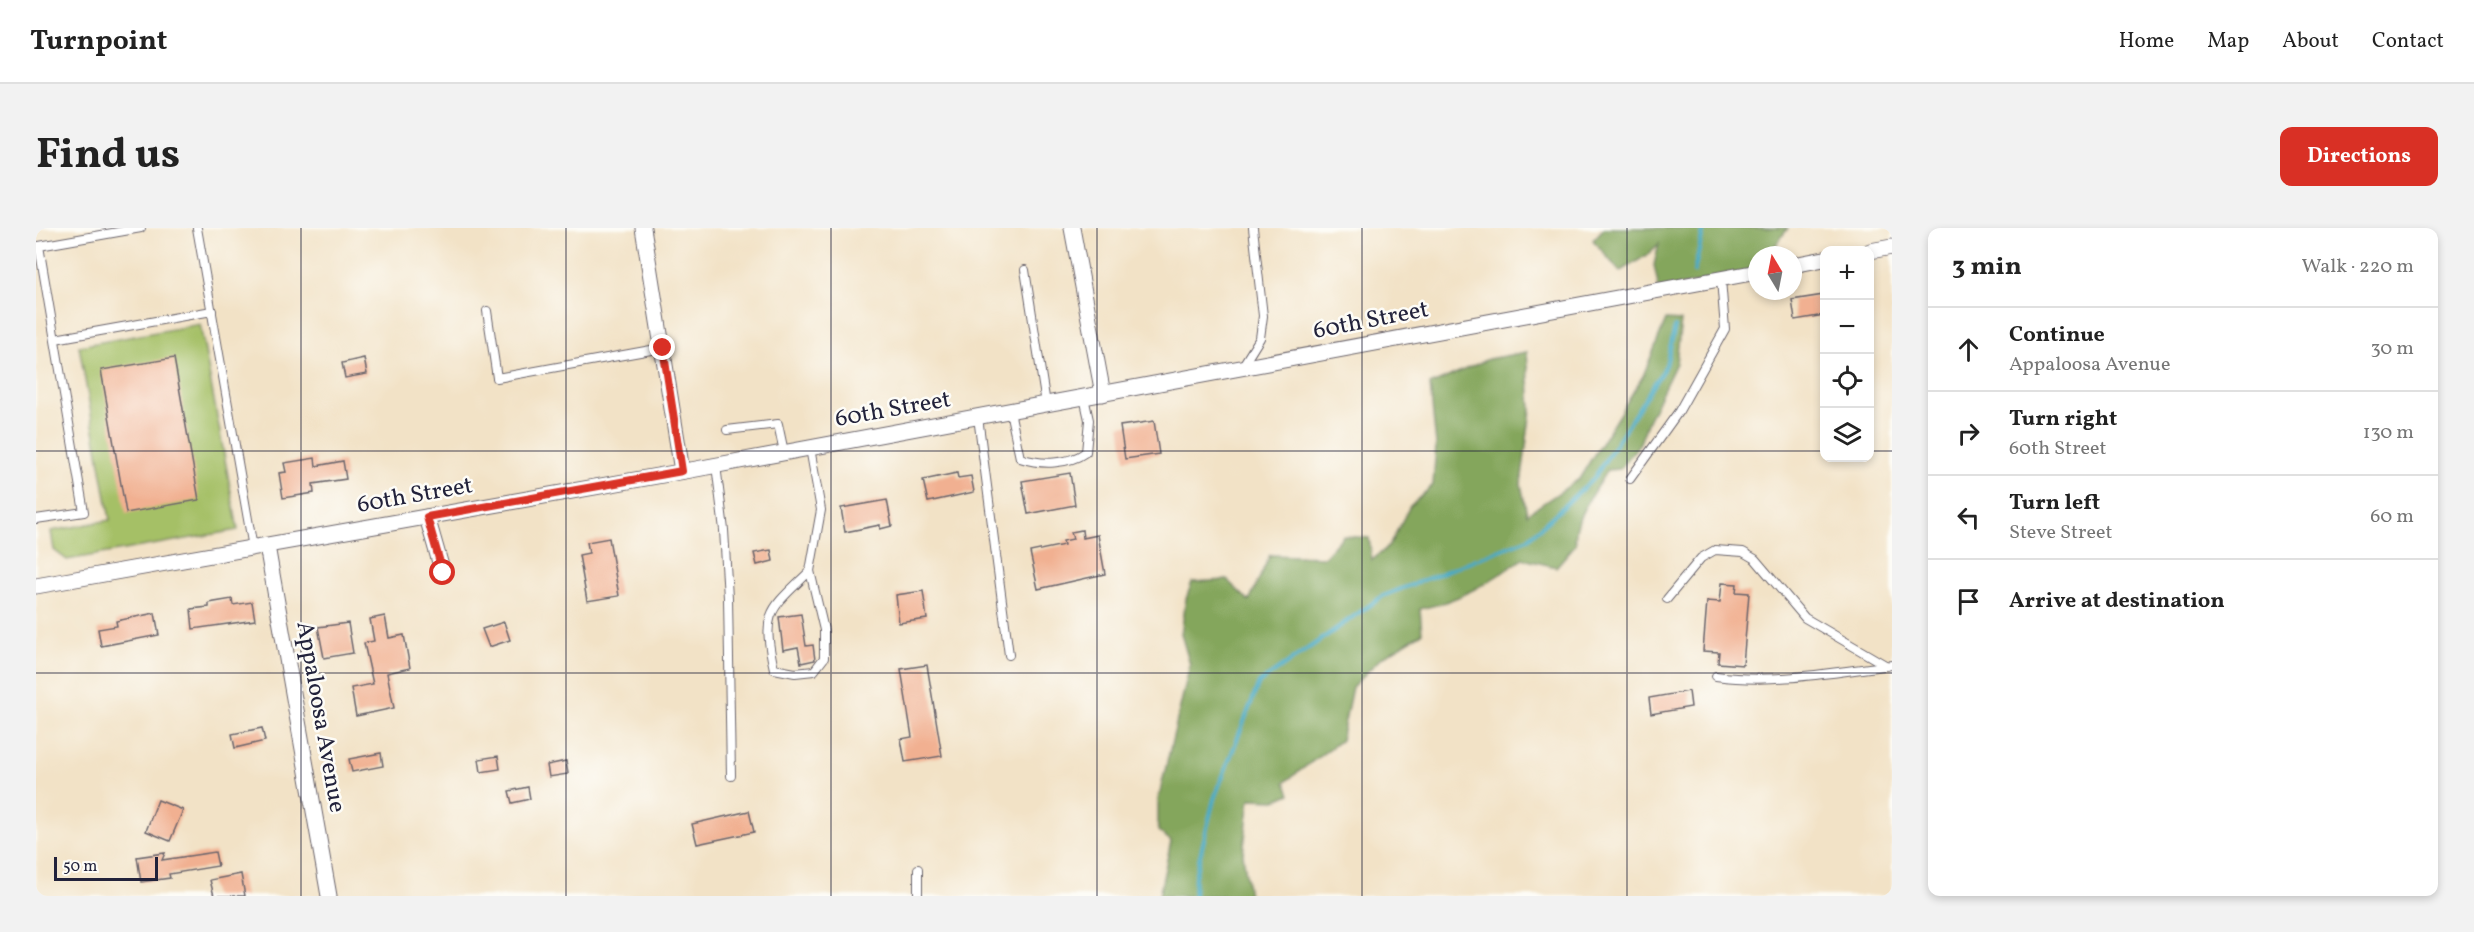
<!DOCTYPE html>
<html lang="en">
<head>
<meta charset="utf-8">
<style>
  body { margin:0; font-family:Vollkorn,serif; background:#f2f2f2; color:#222 }
  .controls { position:absolute; right:18px; top:18px; display:grid; overflow:hidden; border-radius:12px; box-shadow:0 3px 9px #0003 }
  .controls button { width:54px; height:54px; display:grid; place-items:center; padding:0; border:0; border-bottom:2px solid #e0e0e0; background:#fff; color:#222; font:30px sans-serif }
  .compass { position:absolute; left:1712px; top:18px; width:54px; height:54px; border-radius:50%; background:#fff; box-shadow:0 3px 9px #0003; rotate:350deg }
  .scale { position:absolute; left:18px; bottom:15px; width:104px; box-sizing:border-box; padding-left:6px; border:3px solid #22223b; border-top:0; font-size:16px; line-height:21px; white-space:nowrap; color:#22223b; -webkit-text-stroke:4px #fdfcf7; paint-order:stroke }
  .stop { position:absolute; width:18px; height:18px; margin:-14px; border:4px solid #d93025; border-radius:50%; background:#fff }
  .stop.end { background:#d93025; border-color:#fff; box-shadow:0 2px 6px #0008 }
  .list { margin:0; padding:0; list-style:none }
  h2 { display:flex; justify-content:space-between; align-items:center; height:78px; margin:0; padding:0 24px; font-size:26px }
  h2 small { font-size:20px; font-weight:400; color:#767676 }
  .list li { display:grid; grid-template-columns:39px 1fr auto; gap:18px; align-items:center; box-sizing:border-box; height:84px; padding:0 24px; border-top:2px solid #e0e0e0 }
  .list b { display:block; font-size:22px; white-space:nowrap }
  .list p { margin:0; font-size:20px; white-space:nowrap; color:#767676 }
  .list em { font-size:20px; font-style:normal; color:#767676 }
  .icon { flex:none; width:33px; height:33px; fill:none; stroke:currentColor; stroke-width:2; stroke-linecap:round; stroke-linejoin:round }
  .map { position:relative; flex:none; width:1856px; height:668px; overflow:hidden; border-radius:12px }
  header { display:flex; align-items:center; gap:36px; box-sizing:border-box; height:84px; padding:0 30px; background:#fff; border-bottom:2px solid #e0e0e0 }
  header strong { font-size:28px }
  nav { display:flex; gap:33px; margin-inline-start:auto; font-size:21px }
  .intro { display:flex; align-items:center; justify-content:space-between; box-sizing:border-box; height:144px; padding:0 36px }
  h1 { margin:0; font-size:42px }
  .button { padding:15px 27px; border-radius:12px; background:#d93025; color:#fff; font-size:21px; font-weight:700 }
  main { display:flex; gap:36px; padding:0 36px }
  aside { flex:1; background:#fff; border-radius:12px; box-shadow:0 3px 9px #0003 }
  .map>svg:first-child { display:block }
</style>
</head>
<body>
<header>
<strong>Turnpoint</strong>
<nav><a>Home</a><a>Map</a><a>About</a><a>Contact</a></nav>
</header>
<div class="intro"><h1>Find us</h1><a class="button">Directions</a></div>
<main>
<div class="map">
<svg width="1856" height="668" viewBox="0 0 1856 668">
  <rect width="100%" height="100%" fill="#fdfcf7"/>
  <filter id="ink" filterUnits="userSpaceOnUse"><feTurbulence type="fractalNoise" baseFrequency=".0167" numOctaves="2"/><feDisplacementMap in="SourceGraphic" scale="12" xChannelSelector="R" yChannelSelector="G"/><feConvolveMatrix kernelMatrix="1 2 1 2 8 2 1 2 1" color-interpolation-filters="sRGB"/></filter>
  <filter id="wash" filterUnits="userSpaceOnUse"><feTurbulence type="fractalNoise" baseFrequency=".008" numOctaves="4" result="noise"/><feDisplacementMap in="SourceGraphic" scale="24" xChannelSelector="R" yChannelSelector="G"/><feGaussianBlur stdDeviation="1.35" result="paint"/><feColorMatrix in="noise" values="0 0 0 0 0 0 0 0 0 0 0 0 0 0 0 0 0 1.4 0 .05"/><feComposite in="paint" operator="in"/></filter>
  <g filter="url(#wash)">
    <rect width="100%" height="100%" fill="#f2e2c6"/>
    <polygon fill="#a5c066" stroke="#647150" stroke-width="1.5" points="164,96 202,302 31,332 18,322 15,303 74,292 43,118"/>
    <g fill="#84a65b" stroke="#53644b" stroke-width="1.5">
      <polygon points="1568,0 1752,0 1733,27 1721,27 1721,43 1623,62 1618,37 1623,16 1611,27 1584,44 1557,12"/>
      <path d="M 1630,92 L 1645,93 L 1640,135 L 1612,193 L 1604,215 L 1584,241 L 1571,242 C 1559,263 1536,291 1540,316 L 1520,339 L 1487,331 C 1453,354 1424,373 1384,381 L 1386,405 L 1345,430 L 1316,459 L 1305,512 L 1249,554 L 1254,566 L 1240,572 L 1214,571 L 1207,626 L 1213,668 L 1123,668 L 1135,613 L 1122,603 L 1122,572 L 1154,437 L 1145,406 L 1150,371 L 1156,354 L 1191,352 L 1213,373 L 1234,327 L 1288,329 L 1307,308 L 1333,310 L 1336,332 L 1353,318 L 1374,278 L 1397,257 L 1400,217 L 1394,157 L 1452,131 L 1491,124 L 1495,181 L 1485,256 L 1491,286 L 1543,251 L 1607,148 Z"/>
    </g>
    <g fill="none" stroke-linecap="round" stroke-linejoin="round">
      <g stroke="#46aac6" stroke-width="4">
        <polyline points="1658,44 1668,0"/>
        <polyline points="1158,668 1159,648 1178,571 1223,455 1347,368 1492,311 1558,250 1630,137 1639,99"/>
      </g>
    </g>
    <g id="blocks">
      <g fill="#f1b091">
        <polygon points="1788,67 1788,87 1759,92 1756,72"/>
        <polygon points="138,130 163,272 90,285 65,142"/>
        <polygon points="328,130 331,146 309,150 306,135"/>
        <polygon points="1118,193 1123,226 1089,231 1084,198"/>
        <polygon points="279,230 280,238 307,233 310,251 277,256 278,265 247,270 243,245 250,244 248,235"/>
        <polygon points="921,245 922,250 935,248 938,264 892,274 887,252"/>
        <polygon points="1034,245 1039,277 992,286 986,253"/>
        <polygon points="851,272 856,298 844,301 844,297 809,304 805,280"/>
        <polygon points="1046,302 1047,310 1062,307 1069,346 1002,361 994,324 1028,317 1027,313 1037,311 1035,304"/>
        <polygon points="573,310 583,368 551,373 543,327 553,325 551,314"/>
        <polygon points="735,322 737,333 721,337 718,325"/>
        <polygon points="1686,355 1701,356 1700,364 1713,365 1707,437 1682,435 1683,424 1667,423 1671,373 1684,374"/>
        <polygon points="887,363 891,391 863,395 860,367"/>
        <polygon points="196,371 197,377 216,374 219,392 157,401 155,381 173,379 173,375"/>
        <polygon points="119,385 123,407 65,418 62,401 81,398 80,393"/>
        <polygon points="765,386 770,418 777,417 779,432 765,435 762,419 747,422 743,389"/>
        <polygon points="349,388 353,410 368,407 374,440 351,445 358,480 320,488 315,460 337,456 328,415 338,413 334,391"/>
        <polygon points="468,394 474,412 453,419 446,401"/>
        <polygon points="312,395 317,425 288,430 282,399"/>
        <polygon points="891,437 906,528 869,534 865,511 876,509 865,441"/>
        <polygon points="1653,463 1655,479 1615,486 1613,470"/>
        <polygon points="226,500 229,513 199,520 196,506"/>
        <polygon points="345,525 347,538 316,544 313,531"/>
        <polygon points="462,528 464,541 445,544 443,531"/>
        <polygon points="530,533 532,546 513,549 511,537"/>
        <polygon points="492,559 494,571 476,575 473,563"/>
        <polygon points="122,572 147,582 134,613 110,603"/>
        <polygon points="713,583 718,604 661,616 656,596"/>
        <polygon points="179,624 182,638 133,646 134,650 105,654 101,629 129,625 126,632"/>
        <polygon points="205,646 209,668 178,668 174,652"/>
      </g>
    </g>
  </g>
  <g filter="url(#ink)">
    <use href="#blocks" fill-opacity="0" stroke="#6b656c" stroke-width="1.5"/>
    <g fill="none" stroke-linecap="round" stroke-linejoin="round">
      <g stroke="#6b656c" stroke-width="10">
        <g id="service">
          <polyline points="161,0 217,320"/>
          <polyline points="0,18 3,18 48,284 0,291"/>
          <polyline points="3,18 105,0"/>
          <polyline points="989,42 1010,176"/>
          <polyline points="451,83 461,150 626,120"/>
          <polyline points="19,111 176,83"/>
          <polyline points="1206,139 1224,110 1227,88 1217,0"/>
          <path d="M 974,183 L 984,230 C 1005,237 1032,237 1050,224 L 1053,192 L 1048,169"/>
          <polyline points="942,189 973,427"/>
          <polyline points="691,202 742,196 748,224"/>
          <polyline points="680,237 688,302 692,370 695,548"/>
          <polyline points="1594,251 1643,183 1689,101 1685,51"/>
          <path d="M 774,343 C 734,382 725,383 738,441 L 759,445 L 778,443 L 788,430 L 788,402 L 774,343 L 785,282 L 774,220"/>
          <polyline points="1631,371 1665,330 1679,322 1707,324 1719,331 1769,390 1851,438"/>
          <path d="M 1680,448 C 1739,456 1797,444 1856,437"/>
          <polyline points="882,668 882,641"/>
        </g>
      </g>
      <g stroke="#6b656c" stroke-width="17">
        <g id="minor">
          <polyline points="607,0 646,243"/>
          <polyline points="1036,0 1067,166"/>
          <polyline points="1834,23 1856,19"/>
          <polyline points="1757,37 1788,31"/>
          <polyline points="391,289 407,345"/>
          <polyline points="231,318 293,668"/>
          <polyline points="0,358 655,242 1721,44"/>
        </g>
      </g>
      <use href="#service" stroke="#fff" stroke-width="8"/>
      <use href="#minor" stroke="#fff" stroke-width="15"/>
    </g>
  </g>
  <g fill="none" stroke-linecap="round" stroke-linejoin="round" filter="url(#ink)">
    <polyline stroke="#d93025" stroke-width="8" points="407,345 391,289 646,243 627,120"/>
  </g>
  <path fill="none" stroke="#22223b" stroke-width="1.5" stroke-opacity="0.55" d="M 265,0 L 265,668M 530,0 L 530,668M 795,0 L 795,668M 1061,0 L 1061,668M 1326,0 L 1326,668M 1591,0 L 1591,668M 0,223 L 1788,223M 1834,223 L 1856,223M 0,445 L 1856,445"/>
  <g text-anchor="middle" dominant-baseline="central" stroke-width="5" stroke-linejoin="round" paint-order="stroke">
    <g font-size="24" fill="#22223b" stroke="#fdfcf7">
      <text transform="translate(1335 93) rotate(-11)">60th Street</text>
      <text transform="translate(857 182) rotate(-10)">60th Street</text>
      <text transform="translate(379 268) rotate(-10)">60th Street</text>
      <text transform="translate(284 489) rotate(80)">Appaloosa Avenue</text>
    </g>
  </g>
</svg>
<div class="controls">
<button>+</button>
<button>−</button>
<button><svg class="icon" aria-label="locate" viewBox="0 0 24 24"><circle cx="12" cy="12" r="6"/><path d="M12 2v4M12 18v4M2 12h4M18 12h4"/></svg></button>
<button><svg class="icon" aria-label="layers" viewBox="0 0 24 24"><path d="M12 4l9 5-9 5-9-5zM3 14l9 5 9-5"/></svg></button>
</div>
<svg class="compass" viewBox="-18 -18 36 36"><path d="M0-13l5 13h-10z" fill="#e53935"/><path d="M0 13l5-13h-10z" fill="#767676"/></svg>
<div class="scale">50 m</div>
<div class="stop" style="left:407px;top:345px"></div>
<div class="stop end" style="left:627px;top:120px"></div>
</div>
<aside>
<h2>3 min<small>Walk · 220 m</small></h2>
<ul class="list">
<li><svg class="icon" aria-label="ahead" viewBox="0 0 24 24"><path d="M12 20V5M6 11l6-6 6 6"/></svg><div><b>Continue</b><p>Appaloosa Avenue</p></div><em>30 m</em></li>
<li><svg class="icon" aria-label="right" viewBox="0 0 24 24"><path d="M7 20v-9h11M14 6l5 5-5 5"/></svg><div><b>Turn right</b><p>60th Street</p></div><em>130 m</em></li>
<li><svg class="icon" aria-label="left" viewBox="0 0 24 24"><path d="M17 20v-9H6M10 6l-5 5 5 5"/></svg><div><b>Turn left</b><p>Steve Street</p></div><em>60 m</em></li>
<li><svg class="icon" aria-label="arrive" viewBox="0 0 24 24"><path d="M6 21V4h12l-3 4 3 4H6"/></svg><div><b>Arrive at destination</b></div></li>
</ul>
</aside>
</main>
</body>
</html>
